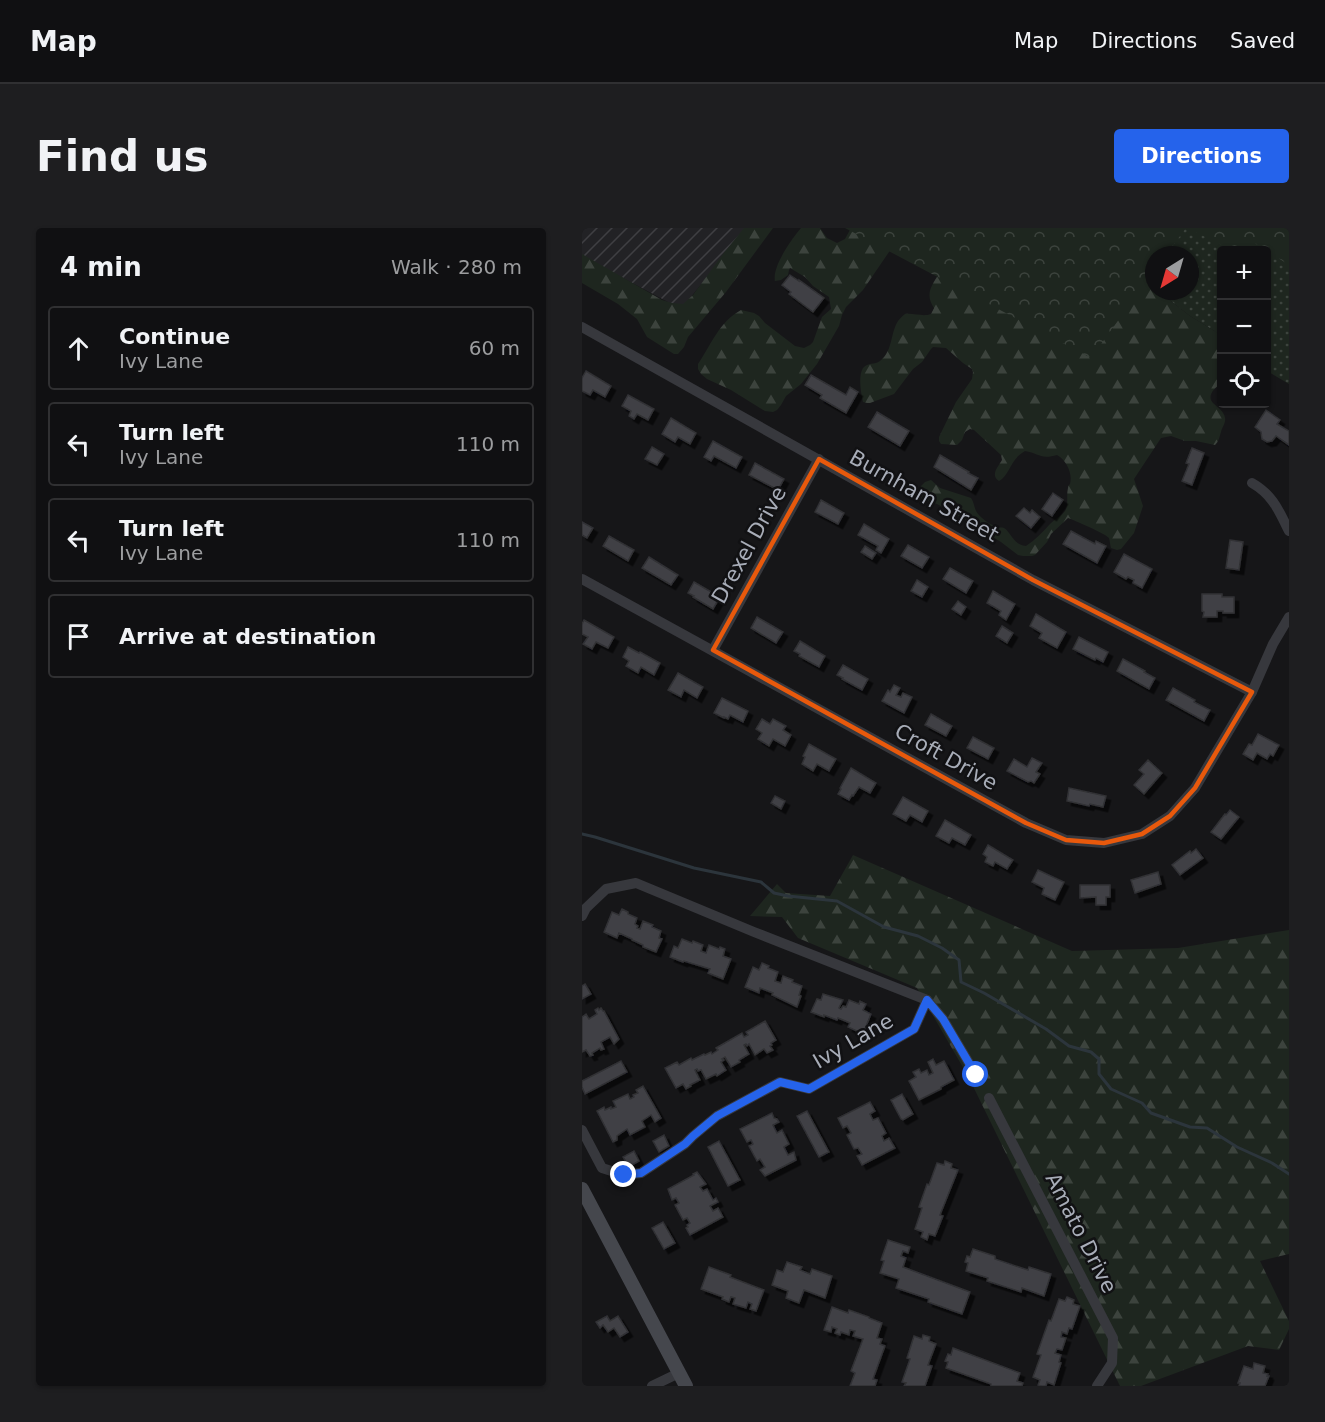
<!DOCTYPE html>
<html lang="en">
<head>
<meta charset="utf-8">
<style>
  body { margin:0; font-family:"DejaVu Sans",sans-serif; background:#1e1e20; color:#f1f3f6 }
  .controls { position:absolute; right:18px; top:18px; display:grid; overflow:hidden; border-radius:6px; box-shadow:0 2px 4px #0004 }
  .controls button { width:54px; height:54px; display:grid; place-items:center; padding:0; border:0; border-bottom:2px solid #303032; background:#101012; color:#f1f3f6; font:30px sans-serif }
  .compass { position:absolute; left:563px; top:18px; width:54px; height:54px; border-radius:50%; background:#101012; box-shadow:0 2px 4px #0004; rotate:217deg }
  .stop { position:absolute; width:18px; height:18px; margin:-14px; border:4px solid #2563eb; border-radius:50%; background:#fff }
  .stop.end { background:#2563eb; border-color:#fff; box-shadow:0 2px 6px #0008 }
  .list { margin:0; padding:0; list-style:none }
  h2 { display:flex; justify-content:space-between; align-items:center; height:78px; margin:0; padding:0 24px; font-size:26px }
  h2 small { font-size:20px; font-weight:400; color:#9c9d9f }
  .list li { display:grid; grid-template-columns:39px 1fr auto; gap:18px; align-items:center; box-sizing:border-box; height:84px; margin:0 12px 12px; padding:0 12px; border:2px solid #303032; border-radius:6px }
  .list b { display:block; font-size:22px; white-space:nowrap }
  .list p { margin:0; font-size:20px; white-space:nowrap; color:#9c9d9f }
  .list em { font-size:20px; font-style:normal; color:#9c9d9f }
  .icon { flex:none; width:33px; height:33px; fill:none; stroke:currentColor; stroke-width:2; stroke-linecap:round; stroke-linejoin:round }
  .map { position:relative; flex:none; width:707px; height:1158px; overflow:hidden; border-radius:6px }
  header { display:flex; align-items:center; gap:36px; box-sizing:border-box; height:84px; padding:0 30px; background:#101012; border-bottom:2px solid #303032 }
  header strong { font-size:28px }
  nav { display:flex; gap:33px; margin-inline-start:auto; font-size:21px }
  .intro { display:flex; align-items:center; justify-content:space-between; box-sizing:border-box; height:144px; padding:0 36px }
  h1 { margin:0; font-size:42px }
  .button { padding:15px 27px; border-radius:6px; background:#2563eb; color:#fff; font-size:21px; font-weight:700 }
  main { display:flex; gap:36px; padding:0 36px }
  aside { flex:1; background:#101012; border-radius:6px; box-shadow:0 2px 4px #0004 }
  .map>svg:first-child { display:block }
</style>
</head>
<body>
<header>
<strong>Map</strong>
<nav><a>Map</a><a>Directions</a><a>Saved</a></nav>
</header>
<div class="intro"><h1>Find us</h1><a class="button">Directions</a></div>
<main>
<aside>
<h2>4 min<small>Walk · 280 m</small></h2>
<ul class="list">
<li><svg class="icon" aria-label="ahead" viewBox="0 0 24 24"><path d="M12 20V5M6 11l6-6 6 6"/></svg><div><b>Continue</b><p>Ivy Lane</p></div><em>60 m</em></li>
<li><svg class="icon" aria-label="left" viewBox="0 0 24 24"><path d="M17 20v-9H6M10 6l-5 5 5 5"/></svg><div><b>Turn left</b><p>Ivy Lane</p></div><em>110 m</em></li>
<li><svg class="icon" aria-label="left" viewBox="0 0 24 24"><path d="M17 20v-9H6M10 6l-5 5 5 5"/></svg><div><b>Turn left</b><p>Ivy Lane</p></div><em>110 m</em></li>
<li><svg class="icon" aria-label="arrive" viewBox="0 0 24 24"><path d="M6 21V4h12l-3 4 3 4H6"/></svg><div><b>Arrive at destination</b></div></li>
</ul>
</aside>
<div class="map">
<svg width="707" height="1158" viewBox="0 0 707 1158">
  <defs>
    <pattern id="industrial-furrows" width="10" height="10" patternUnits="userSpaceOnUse" patternTransform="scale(1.5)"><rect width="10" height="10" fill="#222225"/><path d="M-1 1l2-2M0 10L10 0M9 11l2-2" fill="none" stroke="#3f3f43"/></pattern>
    <pattern id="grass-dots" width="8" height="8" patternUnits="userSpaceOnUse" patternTransform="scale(1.5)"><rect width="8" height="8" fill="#1e261f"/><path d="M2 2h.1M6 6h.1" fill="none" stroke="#3c433d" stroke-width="1.8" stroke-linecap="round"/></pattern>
    <pattern id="forest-firs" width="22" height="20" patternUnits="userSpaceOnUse" patternTransform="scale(1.5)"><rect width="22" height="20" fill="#1e261f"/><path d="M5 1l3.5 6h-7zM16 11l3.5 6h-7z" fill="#3c433d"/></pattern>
    <pattern id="park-crowns" width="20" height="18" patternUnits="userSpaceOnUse" patternTransform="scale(1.5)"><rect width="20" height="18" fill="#1e261f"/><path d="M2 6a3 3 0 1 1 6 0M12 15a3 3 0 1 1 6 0" fill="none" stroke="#3c433d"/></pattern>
    <filter id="shadow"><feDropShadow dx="4.5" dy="4.5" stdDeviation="0" flood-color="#0009"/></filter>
  </defs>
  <rect width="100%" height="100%" fill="#161618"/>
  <polygon fill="url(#industrial-furrows)" points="0,0 165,0 99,81 0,28"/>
  <polygon fill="url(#grass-dots)" points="489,0 707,0 707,156 685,143 684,22 640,22 639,107 608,88 576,63 608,63 608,27 572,27 572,60 525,28"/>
  <g fill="url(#forest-firs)">
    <polygon points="162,0 191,0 144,64 106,109 102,119 96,126 92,126 65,109 55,91 36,76 0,55 0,26 80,72 90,75 101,76 111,67 141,26"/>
    <path d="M 219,0 L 238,0 L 245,10 L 255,15 L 263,11 L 269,0 L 309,21 L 281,62 L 264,79 L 260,87 L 257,98 L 235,136 L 219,156 L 204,168 L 199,177 L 195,182 L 191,184 L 183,183 L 149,162 L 125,151 L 119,146 L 116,141 L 116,136 C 129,117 137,94 159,82 L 172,85 L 177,88 L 183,95 L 213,118 L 222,120 L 228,117 L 231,114 L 240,89 L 249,81 L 247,69 L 231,58 L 223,49 L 208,40 L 207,42 L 206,47 L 199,52 L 193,53 C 190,38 210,11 219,0 Z"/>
    <path d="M 525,28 L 572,60 L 572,63 L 576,63 L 608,88 L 639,107 L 639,156 C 633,159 624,168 631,175 C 636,180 642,183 643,190 C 644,195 640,199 639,204 C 637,210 637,213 633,217 L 614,213 L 603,213 L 589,208 L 579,210 L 552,251 L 561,278 L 552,305 L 539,321 L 535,322 L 529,320 C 528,317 528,313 527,310 C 524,306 492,292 486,290 L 469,306 L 465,314 L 453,327 L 450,328 L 441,328 L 436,327 L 419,314 L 370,284 L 355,276 L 341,272 L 337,268 L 337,260 L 343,254 L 349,252 L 358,260 L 389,270 C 392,274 392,279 394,283 C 397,289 407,296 413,298 C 416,300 420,299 422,300 C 430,305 430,316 444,318 C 453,312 461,304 468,296 C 473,291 479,288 483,283 C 487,276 484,268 486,260 C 486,258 487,257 488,256 C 491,245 484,232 475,227 C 458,232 457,225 443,223 C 428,231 428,247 417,253 C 408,247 416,239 420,232 L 419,227 L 392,202 L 388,201 L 383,204 L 380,212 L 375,217 L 359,216 L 357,213 L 357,209 L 374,174 L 390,151 L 391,144 L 390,141 L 381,135 L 364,120 L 351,119 L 349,121 L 340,134 L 331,141 L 312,166 L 288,175 L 285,175 L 281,174 C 279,165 276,148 281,140 C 286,134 293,137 298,133 C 311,123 308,106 316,93 C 318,91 320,88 323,86 C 332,85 341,89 349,86 L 352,80 C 343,67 349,58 357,46 Z"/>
    <polygon points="271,627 490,723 596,720 707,702 707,1026 678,1033 707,1093 707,1101 697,1122 666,1118 559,1158 538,1158 386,848 335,760 216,710 200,689 168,688 195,656 204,665 248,668"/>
  </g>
  <g fill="url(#park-crowns)">
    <polygon points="263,0 604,0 584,27 572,27 572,43 509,130"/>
    <polygon points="605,0 707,0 707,37 673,15 667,22 650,22"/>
  </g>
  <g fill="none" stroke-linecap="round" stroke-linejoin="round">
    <polyline stroke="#2c353c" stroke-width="3" points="0,606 13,609 112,640 179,654 192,665 206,668 255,673 302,699 336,708 360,720 377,732 379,754 402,765 464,801 487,818 509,824 517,831 517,846 529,861 560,875 569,885 608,899 625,900 655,919 690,935 707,946"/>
  </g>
  <g fill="#404145" stroke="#303034" stroke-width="1.5" filter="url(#shadow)">
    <polygon points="208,47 217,53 217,52 242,70 231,84 207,66 209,64 200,57"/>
    <polygon points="4,143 29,158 23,169 11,162 8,167 0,163 0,150"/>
    <polygon points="229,147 264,167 268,159 276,164 264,185 238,170 240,167 223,157"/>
    <polygon points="46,167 72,181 66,192 55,186 52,191 47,188 49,183 40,178"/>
    <polygon points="684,182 698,192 695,196 707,203 707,217 694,208 690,213 685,214 680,211 679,204 673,199"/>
    <polygon points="295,184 327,203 318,218 286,199"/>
    <polygon points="89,190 114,205 108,216 96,209 93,214 80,206"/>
    <polygon points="131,213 160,229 154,240 132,228 129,233 122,229"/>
    <polygon points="70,219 82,226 75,237 63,231"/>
    <polygon points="610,220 622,225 610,257 600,253 607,236 604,235"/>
    <polygon points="358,227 387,244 386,245 396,250 389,262 352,239"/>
    <polygon points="173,235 202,251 196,262 167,247"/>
    <polygon points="471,265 481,272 470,288 460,281"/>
    <polygon points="239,272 262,285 256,296 233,284"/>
    <polygon points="442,280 448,285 450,282 458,289 449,300 434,288"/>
    <polygon points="0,294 11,300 5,310 0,307"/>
    <polygon points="282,296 307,311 299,325 294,322 296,318 276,307"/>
    <polygon points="489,303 513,316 514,313 524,318 515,335 481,316"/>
    <polygon points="27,308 52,322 46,333 21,318"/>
    <polygon points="648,312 661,314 657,342 644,340"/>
    <polygon points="326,317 347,329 340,340 319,328"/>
    <polygon points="283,318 294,325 290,331 279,324"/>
    <polygon points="542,326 570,341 560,360 551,355 552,352 546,349 544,351 532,344"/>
    <polygon points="67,329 96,347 89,357 60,340"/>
    <polygon points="368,340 391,353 384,365 361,351"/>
    <polygon points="335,352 346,359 340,369 329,363"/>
    <polygon points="112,354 138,369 131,381 111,369 112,368 106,365"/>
    <polygon points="411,363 433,376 424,392 417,387 419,383 405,375"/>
    <polygon points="620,366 640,366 640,369 652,369 652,385 641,385 641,383 635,383 635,389 621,389 622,384 620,383"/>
    <polygon points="376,373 384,379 379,387 370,381"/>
    <polygon points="454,386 484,404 475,420 457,410 460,405 448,398"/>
    <polygon points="175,389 201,404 194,415 169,400"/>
    <polygon points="2,392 32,409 26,420 14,414 10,421 1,416 6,409 0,406 0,396"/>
    <polygon points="420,398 431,405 425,415 414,408"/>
    <polygon points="497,409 526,424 521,434 514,430 513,432 491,421"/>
    <polygon points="218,413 243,428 237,439 217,428 218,426 212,423"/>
    <polygon points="46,419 57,425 58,424 78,435 72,447 59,439 56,445 44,438 47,433 41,429"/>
    <polygon points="541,431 563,443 562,444 573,450 567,461 535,443"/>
    <polygon points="261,437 286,451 280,462 260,451 261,450 255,447"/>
    <polygon points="96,445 121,459 115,470 102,462 99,469 86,462"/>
    <polygon points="312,457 318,460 314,467 319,469 321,465 330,469 322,485 300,473 306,462 308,464"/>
    <polygon points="591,460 613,472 612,474 628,482 622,493 584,472"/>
    <polygon points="140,470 166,483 161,494 148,487 146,491 142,489 142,490 132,485"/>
    <polygon points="349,486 370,498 364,508 343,497"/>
    <polygon points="180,491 188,496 191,491 204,498 201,502 209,507 203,518 191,511 187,518 176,511 180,505 174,501"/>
    <polygon points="676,506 697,517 691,528 688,526 685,531 675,525 671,532 661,526 667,516 670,517"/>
    <polygon points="391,509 412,520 406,531 385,520"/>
    <polygon points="227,516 254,531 247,543 235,536 231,543 220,536 223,529 221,528"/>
    <polygon points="450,530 460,535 454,544 458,546 452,555 449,553 446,554 425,543 432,531 445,539"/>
    <polygon points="566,532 580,545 562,566 552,557 562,546 557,542"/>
    <polygon points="269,540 294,555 288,565 277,559 271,568 270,567 267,572 256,566 259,561 258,560"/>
    <polygon points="487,560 524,568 521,579 508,576 507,578 485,573"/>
    <polygon points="193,568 203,573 199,581 189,575"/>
    <polygon points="321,569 346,583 340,594 328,587 324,593 311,586"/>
    <polygon points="648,582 657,589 639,611 629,604 643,586 644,587"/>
    <polygon points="363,592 389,607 383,617 370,610 367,615 354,608"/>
    <polygon points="406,617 431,632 425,641 413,634 411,638 403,634 405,629 401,626"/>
    <polygon points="614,621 621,630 598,647 590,637 608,623 609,625"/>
    <polygon points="456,642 482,654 473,672 460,666 462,660 450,654"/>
    <polygon points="576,644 579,656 553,665 549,652"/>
    <polygon points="498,657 528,657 528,669 524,669 524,677 514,677 514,669 498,670"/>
    <polygon points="40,681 46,684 46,686 55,690 53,696 56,698 55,700 58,701 61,693 71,697 70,699 79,703 77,710 80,711 74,724 61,719 61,717 50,712 50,711 37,705 35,710 22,704 30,684 37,687"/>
    <polygon points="100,711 110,715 111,713 121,717 119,723 124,725 127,717 137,721 138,719 143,721 141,728 149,731 141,751 126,745 128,741 102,733 101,734 88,729 92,718 96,720"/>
    <polygon points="180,735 187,738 186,740 196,744 193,753 199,755 201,748 211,752 210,754 220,758 217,767 219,768 215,779 190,767 191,765 178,760 177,765 163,759 171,739 177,742"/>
    <polygon points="3,756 9,766 0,771 0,758"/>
    <polygon points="241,766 261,772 257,780 259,781 261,778 264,779 267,772 277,776 278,773 284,776 281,782 289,786 281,806 266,799 268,795 256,790 255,792 242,787 242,789 229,784 235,771 239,772"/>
    <polygon points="16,780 17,782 19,780 21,783 22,783 37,811 32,816 28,809 19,814 22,821 19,822 18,820 10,825 11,827 8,828 4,822 0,824 0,789 4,786 7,791 15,786 13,782"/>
    <polygon points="183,793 194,812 189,815 190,817 188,818 191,822 185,825 182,821 173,827 167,816 165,818 164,816 162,817 167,826 157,832 158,834 149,839 143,829 140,831 142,832 139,834 144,842 135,848 134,846 124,851 119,842 116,843 115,841 113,842 118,852 108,857 109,858 104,861 101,856 94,860 83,840 95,834 97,837 109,830 110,832 122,826 123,827 129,824 130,826 136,822 134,820 160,805 162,809 166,807 164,804"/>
    <polygon points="351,831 354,837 362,833 372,852 359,859 359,861 337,872 327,853 334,849 331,844 337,841 339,845 345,842 347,847 351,845 346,834"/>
    <polygon points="39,833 45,844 3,866 0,859 0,853"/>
    <polygon points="61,858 79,890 73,894 69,887 60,893 63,899 48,907 45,901 35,908 35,912 31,914 15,883 22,879 23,882 29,879 29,881 34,879 31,873 46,866 48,871 52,869 51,867 56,865 54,862"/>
    <polygon points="320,866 331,886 321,892 319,891 309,872"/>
    <polygon points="288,874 293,883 288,886 291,892 296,890 304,905 300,908 302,913 307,910 313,920 280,937 275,928 280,926 276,920 272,921 265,907 269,905 265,898 261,900 256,890"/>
    <polygon points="225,883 247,924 237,929 215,888"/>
    <polygon points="190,885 192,890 195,891 197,894 191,897 195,905 200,902 207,916 202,919 206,927 212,924 214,932 183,948 178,942 183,939 178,931 175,933 167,918 171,916 169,912 165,914 158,901"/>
    <polygon points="82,907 87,918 77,924 71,913"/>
    <polygon points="137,913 158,952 146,958 126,919"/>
    <polygon points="52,923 57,933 47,939 41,929"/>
    <polygon points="363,933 370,936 369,940 376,942 358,987 361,988 353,1008 347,1006 345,1012 339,1009 341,1004 333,1001 340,980 337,979 345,956 347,957 355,935 362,937"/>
    <polygon points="115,944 124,956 118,959 121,963 125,961 131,972 134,970 136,974 128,978 131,983 136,980 141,989 108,1007 104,1000 106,999 105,997 108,995 105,990 101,992 93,977 97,975 94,970 90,972 86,961 112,947 111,946"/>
    <polygon points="81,994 93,1015 82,1021 70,1000"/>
    <polygon points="306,1012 328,1019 326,1025 321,1023 319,1028 324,1030 321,1039 388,1064 380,1086 346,1074 347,1071 314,1060 317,1051 298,1045 302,1033 299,1032"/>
    <polygon points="391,1021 413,1028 413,1031 446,1042 447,1039 469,1046 462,1068 440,1060 439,1064 405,1053 406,1050 384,1043 386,1035 383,1034 385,1028 388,1029"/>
    <polygon points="205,1034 220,1039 218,1042 228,1046 230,1041 250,1048 243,1070 222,1062 217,1075 204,1070 206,1063 190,1057 195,1042 201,1044"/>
    <polygon points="127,1039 149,1047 148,1049 182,1062 174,1083 168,1081 170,1076 166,1074 164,1080 151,1076 153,1070 149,1069 147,1074 140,1071 141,1069 119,1061"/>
    <polygon points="485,1069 492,1072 491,1076 498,1078 490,1101 487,1100 485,1106 480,1104 479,1109 484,1110 480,1122 475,1121 473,1125 479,1127 477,1134 479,1135 472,1157 465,1154 464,1158 459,1158 456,1157 458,1152 451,1149 459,1127 455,1126 467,1092 469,1093 477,1071 483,1073"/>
    <polygon points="250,1079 266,1085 267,1082 287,1089 287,1090 300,1095 295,1110 300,1111 298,1116 303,1118 291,1151 295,1152 293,1158 268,1158 273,1145 269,1143 281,1111 271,1108 273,1103 268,1102 267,1107 259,1104 258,1107 253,1105 255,1101 250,1099 249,1104 242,1102"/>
    <polygon points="25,1088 28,1093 36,1088 46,1104 38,1109 32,1100 26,1104 21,1097 18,1100 14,1094"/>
    <polygon points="341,1107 348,1109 347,1113 354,1116 346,1137 350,1138 343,1158 322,1158 324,1155 320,1154 328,1131 325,1130 332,1108 340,1111"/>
    <polygon points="371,1120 438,1145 435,1153 441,1155 440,1158 409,1158 409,1156 364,1140 366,1134 363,1133 366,1126 369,1127"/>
    <polygon points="672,1135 683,1138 681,1145 686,1146 685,1148 687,1148 683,1158 657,1158 658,1155 656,1155 662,1138 671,1141"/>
  </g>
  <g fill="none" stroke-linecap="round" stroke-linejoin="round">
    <g stroke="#37383d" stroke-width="10">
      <polyline points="0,99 451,352 670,464"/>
      <path d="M 670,255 C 691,267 697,283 707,303"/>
      <polyline points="0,351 444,595 484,612 522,615 560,606 588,588 613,560 670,464 691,416 707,389"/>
      <polyline points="131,422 237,231"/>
      <polyline points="0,688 4,680 24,661 54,655 172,704 345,772 361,791 394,847"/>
      <polyline points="407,870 531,1110 530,1135 515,1158"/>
      <polyline points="0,902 20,940 42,947 59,945 103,916 111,908 135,888 198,854 227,861 332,801 345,772"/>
      <polyline points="70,1158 97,1145"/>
    </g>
    <polyline stroke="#45474d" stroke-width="14" points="0,961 104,1158"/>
  </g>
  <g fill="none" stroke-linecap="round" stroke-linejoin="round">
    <polyline stroke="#2563eb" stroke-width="8" points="42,947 59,945 103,916 111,908 135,888 198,854 227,861 332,801 345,772 361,791 394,847"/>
  </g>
  <path fill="none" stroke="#e8590c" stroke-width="4.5" stroke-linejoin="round" d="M 237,231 L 451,352 L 670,464 L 613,560 L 588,588 L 560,606 L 522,615 L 484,612 L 444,595 L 131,422 Z"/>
  <g text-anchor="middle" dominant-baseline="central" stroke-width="5" stroke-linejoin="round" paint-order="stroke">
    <g font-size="21" fill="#a8adb8" stroke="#111113">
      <text transform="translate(342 268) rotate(29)">Burnham Street</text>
      <text transform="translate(167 317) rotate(-61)">Drexel Drive</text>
      <text transform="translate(364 529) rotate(29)">Croft Drive</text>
      <text transform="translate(271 813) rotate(-30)">Ivy Lane</text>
      <text transform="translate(499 1005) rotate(63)">Amato Drive</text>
    </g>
  </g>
</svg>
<div class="controls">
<button>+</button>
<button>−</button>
<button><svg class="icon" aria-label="locate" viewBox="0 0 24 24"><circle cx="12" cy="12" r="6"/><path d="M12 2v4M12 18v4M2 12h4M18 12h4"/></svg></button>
</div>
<svg class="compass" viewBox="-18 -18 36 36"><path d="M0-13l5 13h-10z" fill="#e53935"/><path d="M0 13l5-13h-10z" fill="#9c9d9f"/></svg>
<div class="stop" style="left:394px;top:847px"></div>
<div class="stop end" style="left:42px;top:947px"></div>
</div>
</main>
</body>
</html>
